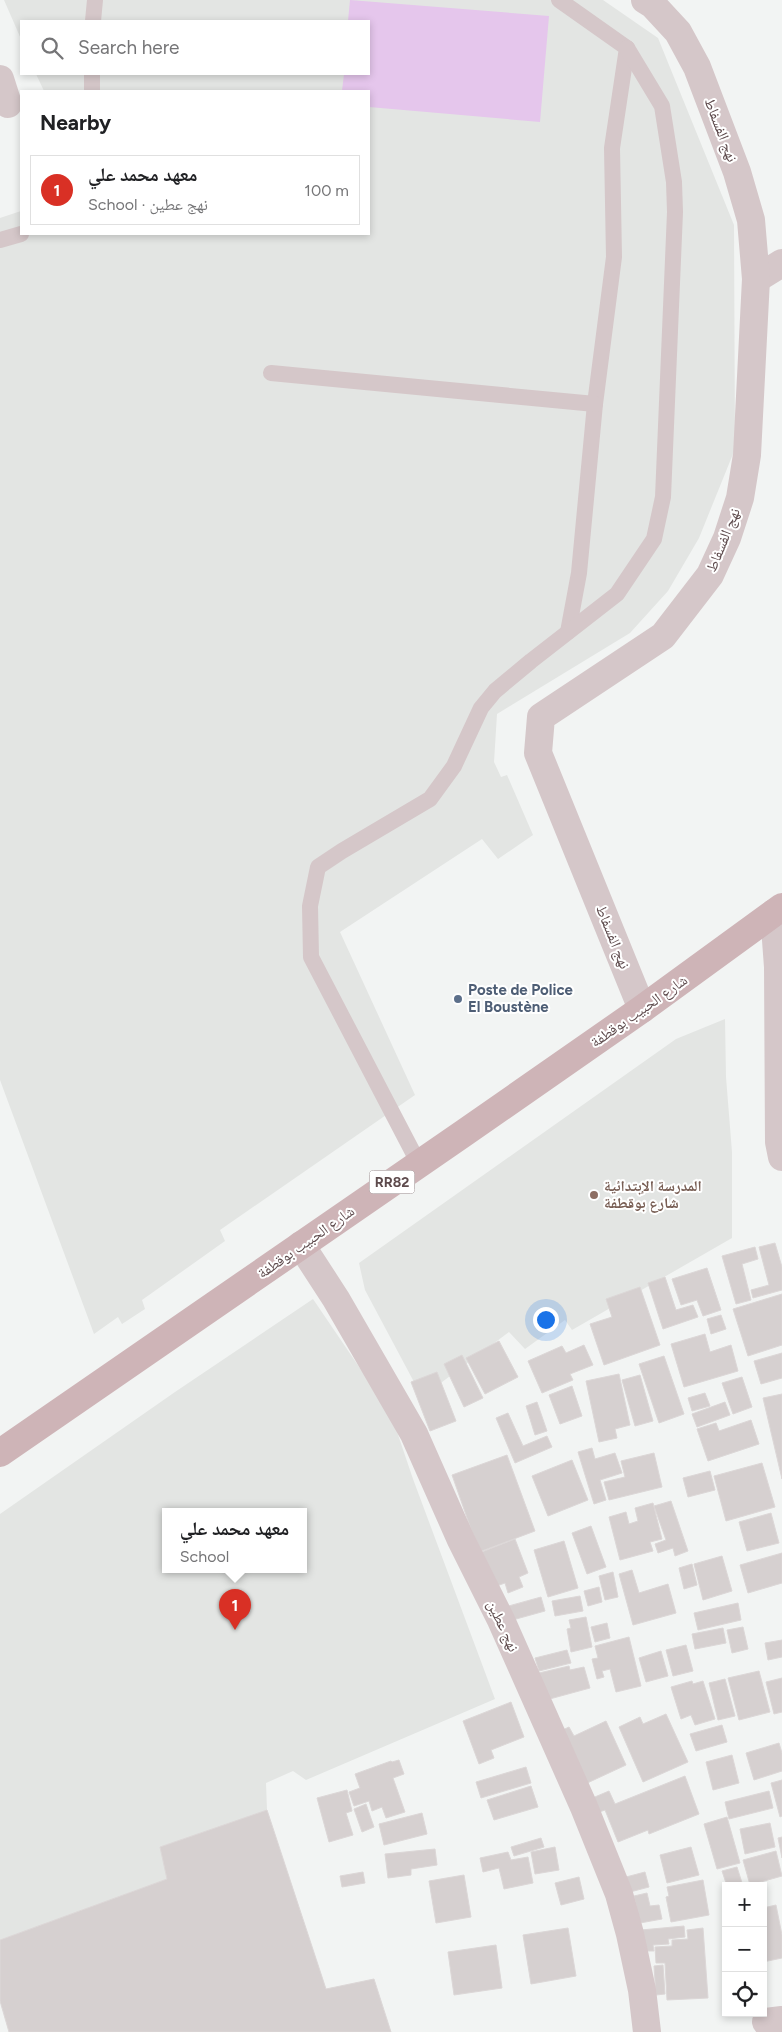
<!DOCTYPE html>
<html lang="en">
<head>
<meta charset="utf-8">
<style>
  body { margin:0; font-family:Figtree,"Noto Naskh Arabic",sans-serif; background:#f6f6f6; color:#202124 }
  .controls { position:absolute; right:15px; bottom:15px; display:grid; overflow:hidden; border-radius:0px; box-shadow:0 2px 8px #0003 }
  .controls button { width:45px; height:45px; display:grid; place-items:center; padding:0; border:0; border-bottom:1px solid #e0e0e0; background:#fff; color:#202124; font:25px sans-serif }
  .you { position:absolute; left:545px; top:1319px; width:18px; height:18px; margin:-12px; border:4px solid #fff; border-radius:50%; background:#1a73e8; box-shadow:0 0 0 8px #1a73e833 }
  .badge { display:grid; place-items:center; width:32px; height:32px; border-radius:50%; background:#d93025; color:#fff; font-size:16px; font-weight:700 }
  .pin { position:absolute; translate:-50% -41px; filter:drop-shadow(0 1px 2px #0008) }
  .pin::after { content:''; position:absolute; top:26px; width:18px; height:15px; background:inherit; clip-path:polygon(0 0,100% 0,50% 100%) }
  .popup { position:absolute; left:162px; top:1508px; width:145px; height:65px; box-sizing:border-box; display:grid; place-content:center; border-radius:0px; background:#fff; filter:drop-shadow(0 1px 4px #0005); font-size:16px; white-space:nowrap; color:#757577 }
  .popup b { font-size:19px; color:#202124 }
  .popup::after { content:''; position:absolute; left:50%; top:100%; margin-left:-10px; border:10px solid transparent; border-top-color:#fff }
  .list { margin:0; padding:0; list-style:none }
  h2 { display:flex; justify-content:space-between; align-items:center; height:65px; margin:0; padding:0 20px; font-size:21px }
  h2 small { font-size:16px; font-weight:400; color:#757577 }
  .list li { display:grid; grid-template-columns:32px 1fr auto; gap:15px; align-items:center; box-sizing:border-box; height:70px; margin:0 10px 10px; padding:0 10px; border:1px solid #e0e0e0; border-radius:0px }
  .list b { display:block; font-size:19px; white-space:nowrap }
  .list p { margin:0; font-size:16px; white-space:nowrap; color:#757577 }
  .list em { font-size:16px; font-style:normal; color:#757577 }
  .icon { flex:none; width:28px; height:28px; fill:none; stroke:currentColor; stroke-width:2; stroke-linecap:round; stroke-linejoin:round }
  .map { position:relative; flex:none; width:782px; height:2032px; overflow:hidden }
  .search { position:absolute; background:#fff; box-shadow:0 2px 8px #0003; left:20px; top:20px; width:350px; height:55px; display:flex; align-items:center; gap:12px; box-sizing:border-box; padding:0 18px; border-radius:0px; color:#757577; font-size:19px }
  .panel { position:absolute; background:#fff; box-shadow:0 2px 8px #0003; left:20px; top:90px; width:350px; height:145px; border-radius:0px }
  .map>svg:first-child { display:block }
</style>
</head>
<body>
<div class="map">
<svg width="782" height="2032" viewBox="0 0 782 2032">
  <rect width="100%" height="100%" fill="#f2f4f3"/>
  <g fill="#e3e5e3" fill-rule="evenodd">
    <polygon points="4,0 603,0 658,38 734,225 735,449 699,538 668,591 630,633 497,714 494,762 501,777 507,775 533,835 498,859 482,839 340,932 415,1095 220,1230 225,1241 142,1300 145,1309 122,1324 118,1317 94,1334 0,1080 0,218 21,211 21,234 369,234 369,91 44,91 36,74 369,74 369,21 21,21 21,39"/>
    <polygon points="725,1019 726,1077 732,1152 732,1238 572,1330 565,1320 525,1349 509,1332 422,1397 365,1290 359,1263 676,1039"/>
    <path d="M 313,1299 L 391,1414 L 413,1479 L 495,1699 L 306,1780 L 293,1771 L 266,1783 L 267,1810 L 160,1847 L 167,1879 L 0,1940 L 0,1514 L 175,1392 ZM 166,1511 L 304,1511 L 304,1569 L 166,1569 Z"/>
  </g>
  <polygon fill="#e5c6ec" points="350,0 549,16 540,122 369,107 369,91 342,91 344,74 369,74 369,21 348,21"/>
  <g fill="#d6d0d0" stroke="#dcd7d7">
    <polygon points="775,1243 782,1267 782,1290 753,1298 751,1290 769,1285 759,1247"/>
    <polygon points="755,1247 758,1259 742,1264 751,1300 736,1304 722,1256"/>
    <polygon points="707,1268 721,1310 703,1316 697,1300 681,1305 672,1279"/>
    <polygon points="665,1277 676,1310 693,1305 698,1317 663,1329 648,1283"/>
    <polygon points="640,1287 660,1345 604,1365 590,1324 612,1317 606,1299"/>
    <polygon points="782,1294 782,1345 748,1356 733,1309"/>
    <polygon points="721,1315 726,1329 711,1334 707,1319"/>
    <polygon points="705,1334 710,1352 731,1345 738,1371 684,1387 671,1344"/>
    <polygon points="499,1341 518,1377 485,1394 466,1358"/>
    <polygon points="584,1345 593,1365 570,1374 573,1380 542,1393 528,1361 562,1346 566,1353"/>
    <polygon points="782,1353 782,1378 761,1384 754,1361"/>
    <polygon points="462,1355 483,1398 464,1407 444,1364"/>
    <polygon points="664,1356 684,1414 659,1423 639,1364"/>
    <polygon points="437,1372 456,1421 430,1431 411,1382"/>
    <polygon points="619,1374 630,1425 615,1429 617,1438 599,1442 586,1381"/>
    <polygon points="640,1375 653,1421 635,1426 622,1380"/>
    <polygon points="742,1377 752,1407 733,1414 722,1383"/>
    <polygon points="572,1386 582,1416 560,1424 549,1395"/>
    <polygon points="705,1393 710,1406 692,1411 688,1398"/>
    <polygon points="782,1394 782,1479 763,1398"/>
    <polygon points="537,1402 547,1431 535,1435 526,1406"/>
    <polygon points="725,1402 730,1415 697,1427 692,1414"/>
    <polygon points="508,1413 523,1446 547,1436 552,1447 515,1463 496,1418"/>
    <polygon points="751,1420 759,1444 708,1461 697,1429 716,1423 719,1431"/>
    <polygon points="592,1448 595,1459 615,1453 622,1473 600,1480 606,1500 594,1504 578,1452"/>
    <polygon points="654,1453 662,1487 609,1500 604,1482 625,1477 621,1461"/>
    <polygon points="507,1455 535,1531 479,1552 452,1475"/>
    <polygon points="572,1460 588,1500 548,1516 532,1476"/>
    <polygon points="762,1463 775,1507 726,1521 714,1476"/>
    <polygon points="710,1471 715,1490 688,1497 683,1478"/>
    <polygon points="671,1501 688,1551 675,1556 673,1548 658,1553 655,1544 666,1540 654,1506"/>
    <polygon points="653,1503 662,1539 650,1542 653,1551 620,1560 609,1517 626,1512 629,1524 638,1521 635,1508"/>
    <polygon points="771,1513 779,1543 747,1551 739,1522"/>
    <polygon points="591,1526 606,1567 587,1574 572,1533"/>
    <polygon points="515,1539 528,1573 519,1577 523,1587 508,1593 505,1583 474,1594 461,1560"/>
    <polygon points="564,1541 578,1588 548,1597 534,1550"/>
    <polygon points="782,1553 782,1583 748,1593 740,1565"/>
    <polygon points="722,1556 732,1591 703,1600 694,1564"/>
    <polygon points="692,1564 697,1585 684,1589 679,1568"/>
    <polygon points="632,1570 639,1593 668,1584 676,1613 633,1625 619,1574"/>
    <polygon points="613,1572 618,1597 605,1600 599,1576"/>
    <polygon points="599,1587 602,1602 588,1606 584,1591"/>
    <polygon points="580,1596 583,1611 555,1616 552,1601"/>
    <polygon points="541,1597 545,1611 509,1621 505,1607"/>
    <polygon points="738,1603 741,1620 698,1630 694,1613"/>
    <polygon points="586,1617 592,1647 571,1652 567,1629 571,1628 569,1620"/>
    <polygon points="607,1623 610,1638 595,1642 591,1627"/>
    <polygon points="743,1627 748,1649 732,1653 727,1630"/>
    <polygon points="723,1628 726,1643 695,1649 692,1634"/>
    <polygon points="629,1637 641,1686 616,1692 610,1669 602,1671 604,1677 597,1679 592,1659 598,1658 595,1646"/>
    <polygon points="782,1640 782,1657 768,1660 765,1643"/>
    <polygon points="686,1645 693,1671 673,1676 666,1650"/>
    <polygon points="567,1650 571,1663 539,1671 535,1658"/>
    <polygon points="661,1651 668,1676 646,1682 639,1658"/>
    <polygon points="569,1666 570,1670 584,1667 590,1688 546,1700 539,1673"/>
    <polygon points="759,1671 770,1712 739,1720 728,1678"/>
    <polygon points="782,1678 782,1712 774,1714 766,1682"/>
    <polygon points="725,1679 735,1716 718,1720 709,1683"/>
    <polygon points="692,1681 693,1684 703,1681 715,1719 695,1725 691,1715 681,1719 671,1687"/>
    <polygon points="511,1702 524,1737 491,1750 494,1758 479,1764 463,1721"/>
    <polygon points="666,1714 688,1762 643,1782 619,1727 640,1717 643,1724"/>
    <polygon points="606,1721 626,1765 583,1785 556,1733 569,1727 574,1736"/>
    <polygon points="722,1725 727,1742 696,1751 690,1734"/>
    <polygon points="779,1743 782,1753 782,1771 754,1780 746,1753"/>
    <polygon points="732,1755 739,1783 713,1790 706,1762"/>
    <polygon points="399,1760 404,1774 393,1778 405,1812 386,1818 382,1807 372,1811 369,1801 354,1806 349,1792 360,1788 355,1774 391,1761 392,1762"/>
    <polygon points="526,1767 531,1783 481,1798 476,1782"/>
    <polygon points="685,1776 699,1814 649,1834 648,1830 618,1842 605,1810 588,1816 583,1802 609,1791 615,1804"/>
    <polygon points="782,1780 782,1816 780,1817 771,1783"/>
    <polygon points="531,1786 538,1807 494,1820 487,1800"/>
    <polygon points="347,1790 352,1811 346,1813 353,1835 329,1842 317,1798"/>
    <polygon points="769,1791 773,1808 729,1819 725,1802"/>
    <polygon points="366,1804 374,1827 362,1832 354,1809"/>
    <polygon points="267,1810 326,1989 374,1979 391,2032 9,2032 0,2001 0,1940 167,1879 160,1847"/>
    <polygon points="422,1813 427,1834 384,1845 379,1824"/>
    <polygon points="727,1817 740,1863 717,1869 704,1824"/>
    <polygon points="770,1823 775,1847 745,1854 740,1829"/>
    <polygon points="782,1837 782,1858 778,1838"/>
    <polygon points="541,1838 544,1847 514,1856 511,1847"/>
    <polygon points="555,1847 559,1870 535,1874 531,1852"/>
    <polygon points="691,1847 699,1875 667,1883 660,1855"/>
    <polygon points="435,1849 437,1865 411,1869 411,1875 388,1878 385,1854"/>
    <polygon points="776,1851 782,1876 750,1885 743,1860"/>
    <polygon points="508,1852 511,1860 528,1857 533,1883 504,1889 499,1868 483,1872 480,1858"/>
    <polygon points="737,1867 743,1886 727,1886 722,1871"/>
    <polygon points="363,1872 365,1883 342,1887 340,1876"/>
    <polygon points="645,1872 649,1887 630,1892 626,1877"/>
    <polygon points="464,1875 471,1917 436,1923 429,1881"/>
    <polygon points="579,1877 584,1899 561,1905 555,1883"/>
    <polygon points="703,1880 709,1915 671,1922 666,1897 669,1896 667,1887"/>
    <polygon points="647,1893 650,1906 659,1905 662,1919 640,1923 634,1896"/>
    <polygon points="776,1905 782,1935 782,1958 763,1962 763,1908"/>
    <polygon points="684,1926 685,1937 668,1939 669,1944 653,1945 654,1951 642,1951 641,1930"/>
    <polygon points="568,1928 576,1976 531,1984 523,1935"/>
    <polygon points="703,1928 708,1998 667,2000 665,1963 656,1963 655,1947 672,1946 672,1940 688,1939 687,1930"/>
    <polygon points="496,1945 502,1988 454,1995 448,1952"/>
    <polygon points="663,1965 665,1994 656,1995 654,1966"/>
  </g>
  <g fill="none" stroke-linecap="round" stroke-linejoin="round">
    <g stroke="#d5c7c9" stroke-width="16">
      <polyline points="559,0 627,48 612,148 614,257 595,404 579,573 568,632"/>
      <polyline points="93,21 95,0"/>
      <polyline points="92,91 92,74"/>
      <polyline points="0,240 21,234"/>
      <polyline points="271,373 595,404"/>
      <polyline points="419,1164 311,957 310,906 318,867 342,851 430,799 454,766 481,708 495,691 531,661 617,594 654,539 663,497 675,212 674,182 662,106 627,48"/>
    </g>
    <g stroke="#d5c7c9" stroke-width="28">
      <polyline points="0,79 8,104"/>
      <polyline points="756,279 782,263"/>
      <polyline points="774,913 778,967 779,1142 782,1157"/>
      <polyline points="642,1009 538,753 541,717 663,636 710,575 727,538 740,498 747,455 756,279 751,220 737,172 697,67 678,32 653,5 645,0"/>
      <polyline points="301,1245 336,1299 414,1434 461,1540 501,1620 584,1807 619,1894 630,1934 642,1990 647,2032"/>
      <polyline points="766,2022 782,2020"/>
    </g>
    <polyline stroke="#ceb4b7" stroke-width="28" points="0,1453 464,1133 642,1009 782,907"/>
  </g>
  <circle fill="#5c6f8a" stroke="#fff" stroke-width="2" cx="458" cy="999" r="5"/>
  <circle fill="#8d6e63" stroke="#fff" stroke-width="2" cx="594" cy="1195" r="5"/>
  <g text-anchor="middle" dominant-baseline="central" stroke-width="4" stroke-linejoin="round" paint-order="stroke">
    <rect fill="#fff" stroke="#8e8182" stroke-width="1" x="369.5" y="1170.5" width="45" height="23" rx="4"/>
    <g font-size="14" font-weight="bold" fill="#5e4b4d">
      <text x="392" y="1182">RR82</text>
    </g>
    <g font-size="15" fill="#5e4b4d" stroke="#fff">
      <text transform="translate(721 130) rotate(69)">نهج الفسفاط</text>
      <text transform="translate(723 540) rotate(-68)">نهج الفسفاط</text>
      <text transform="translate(613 937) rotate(68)">نهج الفسفاط</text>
      <text transform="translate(639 1011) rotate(-35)">شارع الحبيب بوقطفة</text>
      <text transform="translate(306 1242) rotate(-35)">شارع الحبيب بوقطفة</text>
      <text transform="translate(503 1626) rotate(65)">نهج عطين</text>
    </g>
    <g font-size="15" font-weight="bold" fill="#4e5e75" stroke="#fff" text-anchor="start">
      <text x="468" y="990">Poste de Police<tspan x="468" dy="17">El Boustène</tspan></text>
    </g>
    <g font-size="15" font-weight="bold" fill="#785e54" stroke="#fff" text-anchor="start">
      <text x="604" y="1186">المدرسة الإبتدائية<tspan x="604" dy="17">شارع بوقطفة</tspan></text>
    </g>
  </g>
</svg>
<div class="controls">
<button>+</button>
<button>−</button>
<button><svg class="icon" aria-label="locate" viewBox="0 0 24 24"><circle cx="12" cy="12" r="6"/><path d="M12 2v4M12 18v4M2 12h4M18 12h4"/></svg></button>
</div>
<div class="you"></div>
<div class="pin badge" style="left:235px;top:1630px">1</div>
<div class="popup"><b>معهد محمد علي</b>School</div>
<div class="search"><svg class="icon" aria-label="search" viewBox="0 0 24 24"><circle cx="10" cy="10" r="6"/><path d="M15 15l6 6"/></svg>Search here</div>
<section class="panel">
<h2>Nearby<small></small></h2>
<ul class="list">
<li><span class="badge">1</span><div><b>معهد محمد علي</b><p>School · نهج عطين</p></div><em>100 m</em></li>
</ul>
</section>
</div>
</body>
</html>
